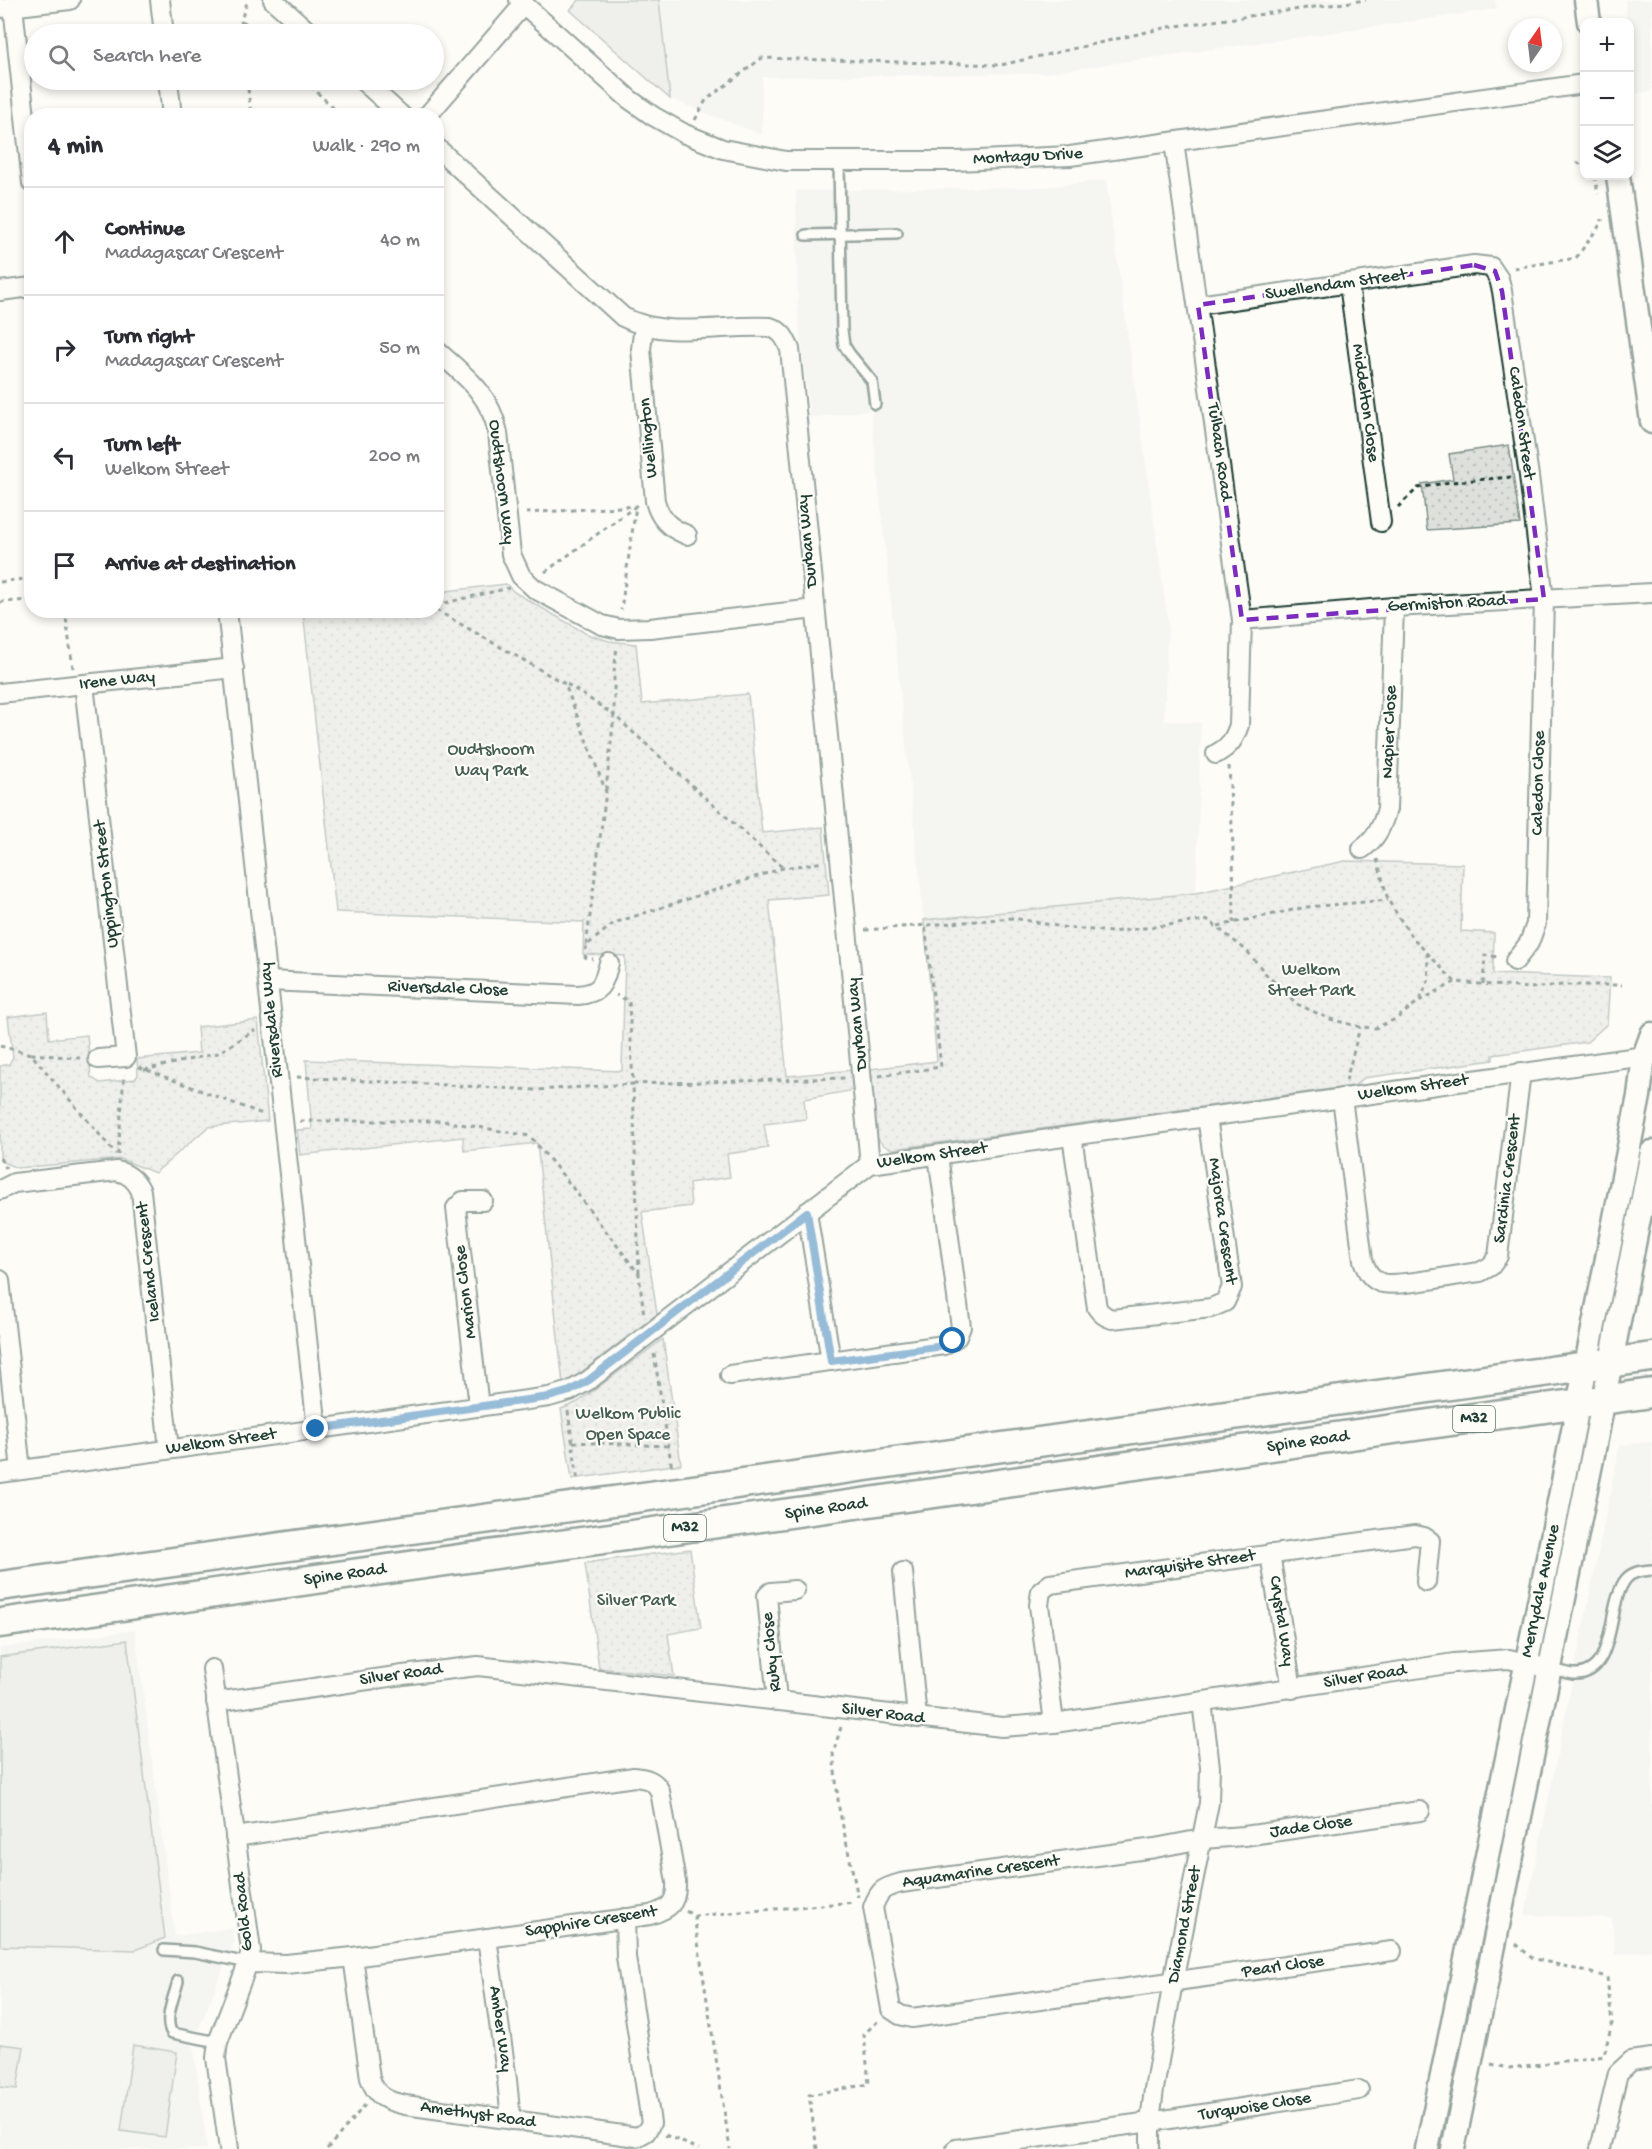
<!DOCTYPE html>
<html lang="en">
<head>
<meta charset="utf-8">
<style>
  body { margin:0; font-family:"Gochi Hand",sans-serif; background:#f7f7f7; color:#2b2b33 }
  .controls { position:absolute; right:18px; top:18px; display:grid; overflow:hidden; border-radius:12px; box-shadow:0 3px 9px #0003 }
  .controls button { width:54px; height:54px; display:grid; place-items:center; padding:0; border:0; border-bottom:2px solid #e1e1e2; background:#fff; color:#2b2b33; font:30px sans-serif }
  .compass { position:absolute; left:1508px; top:18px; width:54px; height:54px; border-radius:50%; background:#fff; box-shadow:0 3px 9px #0003; rotate:14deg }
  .stop { position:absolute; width:18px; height:18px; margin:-14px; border:4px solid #1f6fb2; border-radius:50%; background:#fff }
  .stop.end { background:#1f6fb2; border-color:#fff; box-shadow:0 2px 6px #0008 }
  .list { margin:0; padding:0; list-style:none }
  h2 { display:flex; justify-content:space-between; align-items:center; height:78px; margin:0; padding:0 24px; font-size:26px }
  h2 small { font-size:20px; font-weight:400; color:#7c7c81 }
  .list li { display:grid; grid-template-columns:39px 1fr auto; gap:18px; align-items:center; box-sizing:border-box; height:108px; padding:0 24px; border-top:2px solid #e1e1e2 }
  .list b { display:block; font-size:22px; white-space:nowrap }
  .list p { margin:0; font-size:20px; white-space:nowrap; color:#7c7c81 }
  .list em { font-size:20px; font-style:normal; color:#7c7c81 }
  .icon { flex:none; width:33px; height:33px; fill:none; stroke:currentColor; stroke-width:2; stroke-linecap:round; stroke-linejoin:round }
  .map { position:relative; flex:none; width:1652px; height:2149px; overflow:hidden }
  .search { position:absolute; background:#fff; box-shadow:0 3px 9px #0003; left:24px; top:24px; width:420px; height:66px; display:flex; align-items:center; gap:15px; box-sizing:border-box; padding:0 21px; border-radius:33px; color:#7c7c81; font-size:22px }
  .panel { position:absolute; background:#fff; box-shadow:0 3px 9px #0003; left:24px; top:108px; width:420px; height:510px; border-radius:24px }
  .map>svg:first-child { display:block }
</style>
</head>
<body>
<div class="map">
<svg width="1652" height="2149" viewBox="0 0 1652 2149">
  <defs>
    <pattern id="park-dots" width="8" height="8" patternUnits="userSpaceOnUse" patternTransform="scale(1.5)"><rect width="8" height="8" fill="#dde0db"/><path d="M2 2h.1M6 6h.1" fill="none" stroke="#bdc1bd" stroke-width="1.8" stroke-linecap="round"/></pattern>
  </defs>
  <rect width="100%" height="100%" fill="#fdfcf7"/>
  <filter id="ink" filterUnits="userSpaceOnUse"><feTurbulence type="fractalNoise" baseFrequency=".0167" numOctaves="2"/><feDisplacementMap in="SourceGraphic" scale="12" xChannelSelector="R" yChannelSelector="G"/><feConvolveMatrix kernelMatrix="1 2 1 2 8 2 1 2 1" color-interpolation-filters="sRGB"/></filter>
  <g filter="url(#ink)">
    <g fill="#eceee9">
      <polygon points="659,0 1495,0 1497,9 1045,73 762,77 762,135 670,99"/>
      <polygon points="1625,0 1652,0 1652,91 1635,94 1630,44 1630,22 1627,22"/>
      <polygon points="1106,180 1168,622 1164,721 1201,723 1196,893 924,920 871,410 810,418 798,313 796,191 1047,187"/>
      <polygon points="1652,1442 1652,1950 1615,1955 1612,1918 1525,1915 1620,1445"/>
      <polygon points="135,1630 175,1936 233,1928 234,1942 193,2043 207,2149 0,2149 0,1648"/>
    </g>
    <g fill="url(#park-dots)" stroke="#7e8e88" stroke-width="1.5">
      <polygon points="1509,445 1520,524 1427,530 1422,484 1453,479 1449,454"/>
      <polygon points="437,579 438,592 506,584 514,592 587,634 609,641 636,644 642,704 748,694 762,833 823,827 829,895 769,900 787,1076 853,1070 855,1090 804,1099 806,1119 764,1124 768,1148 727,1154 730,1177 689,1183 691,1206 642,1212 657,1314 567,1383 563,1384 537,1143 464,1151 463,1137 300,1155 297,1130 312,1129 306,1060 622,1071 625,956 583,954 584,922 336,912 303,611 436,610"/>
      <path d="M 1345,861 L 1463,864 L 1461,931 L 1494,933 L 1493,974 L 1610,978 L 1607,1024 L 1587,1042 L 1493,1055 L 1493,1060 L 1364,1078 L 1354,1086 L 893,1149 C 885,1147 881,1145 877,1137 L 871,1069 L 937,1061 L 924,920 L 1196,893 Z"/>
      <polygon points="47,1012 49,1039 87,1035 91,1077 100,1083 135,1079 138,1075 137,1059 199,1053 197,1027 258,1020 268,1121 208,1127 155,1173 121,1159 17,1168 0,1161 0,1066 9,1064 13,1057 8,1017"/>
      <polygon points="663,1339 681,1464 572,1479 561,1409 578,1402"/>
      <polygon points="690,1549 701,1628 668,1634 674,1676 599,1668 585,1563"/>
    </g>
    <g fill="#dde0db" stroke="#7e8e88" stroke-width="1.5">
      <polygon points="579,0 659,0 670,99 570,10"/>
      <polygon points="127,1640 165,1938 135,1950 0,1946 0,1657"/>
      <polygon points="0,2044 24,2047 17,2089 0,2087"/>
      <polygon points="133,2045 177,2052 165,2137 121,2131"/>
    </g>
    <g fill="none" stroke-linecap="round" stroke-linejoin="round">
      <g stroke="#1f3d34" stroke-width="14">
        <g id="service">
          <polyline points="839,162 842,330 844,345 849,353 872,381 875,404"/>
          <polyline points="806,235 897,233"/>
          <path d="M 1550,1669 C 1558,1670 1566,1673 1573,1674 C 1618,1676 1606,1603 1626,1579 C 1633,1571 1643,1571 1652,1570"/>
          <polyline points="164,1950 195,1952 248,1963"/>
          <path d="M 178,1981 C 175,1995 163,2020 172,2033 L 218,2042"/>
        </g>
      </g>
      <g stroke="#1f3d34" stroke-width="22">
        <g id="minor">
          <polyline points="160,0 164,34"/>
          <polyline points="273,0 311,34"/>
          <polyline points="519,0 629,99 653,116 685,134 723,149 786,161 956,161 1070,156 1584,84"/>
          <polyline points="13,6 32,183"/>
          <polyline points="0,8 70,0"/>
          <polyline points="168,80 172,116"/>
          <polyline points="362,80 402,116"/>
          <polyline points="427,116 524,4"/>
          <path d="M 1174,142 L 1242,620 L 1239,725 C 1234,740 1230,746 1216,754"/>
          <path d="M 436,147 L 623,317 C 667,340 722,324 770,327 C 782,331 785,338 790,349 L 870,1164"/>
          <polyline points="1349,284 1381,522"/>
          <polyline points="0,291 32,287"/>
          <polyline points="1198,305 1474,265 1491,267 1499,279 1502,291 1529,476 1544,599 1536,924 1529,943 1515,961"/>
          <path d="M 644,326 L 641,349 L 655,501 C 660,519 669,528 687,535"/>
          <path d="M 436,350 C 465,376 490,393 498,433 L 511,554 L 521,576 L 535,589 L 602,625 L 619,629 L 650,628 L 815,609"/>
          <polyline points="227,610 317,1429"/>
          <polyline points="1242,620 1394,607 1652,593"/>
          <polyline points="84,684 126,1057 98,1059"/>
          <polyline points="0,693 234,668"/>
          <path d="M 1362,849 C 1377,838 1382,826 1387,809 L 1394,607"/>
          <path d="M 268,981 L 578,995 C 602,993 603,984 609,963"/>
          <path d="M 1342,1098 L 1363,1260 C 1366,1269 1369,1277 1379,1282 C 1393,1289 1460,1274 1480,1272 L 1491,1266 L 1498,1256 L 1521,1072"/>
          <path d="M 1072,1136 L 1097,1308 C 1101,1314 1105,1317 1112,1319 L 1211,1308 L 1225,1302 L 1232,1287 L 1207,1117"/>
          <path d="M 0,1190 L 14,1183 L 117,1171 C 129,1174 136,1180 141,1191 L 169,1449"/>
          <polyline points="807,1212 831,1361"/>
          <polyline points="0,1280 21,1470"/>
          <polyline points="730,1375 944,1345 957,1337 961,1327 938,1155"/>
          <polyline points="479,1407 456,1208 463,1201 483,1201"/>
          <polyline points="0,1473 549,1397 570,1391 589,1380 870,1164 1652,1055"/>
          <polyline points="1270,1554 1292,1689"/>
          <polyline points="903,1572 917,1718"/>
          <polyline points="212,1669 251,1950 248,1963 218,2042 216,2058 229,2149"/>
          <polyline points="777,1701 767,1596 771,1592 795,1590"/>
          <polyline points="216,1702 403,1675 478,1666 1002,1727 1054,1723 1165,1707 1454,1663 1509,1659 1538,1666"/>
          <polyline points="1054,1723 1039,1605 1041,1591 1050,1584 1415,1535 1424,1537 1430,1541 1426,1582"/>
          <path d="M 235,1837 L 634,1777 C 645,1778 655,1780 660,1791 L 676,1882 C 677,1904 669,1909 650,1915 L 353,1957 L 286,1964 L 248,1963"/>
          <polyline points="487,1938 507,2080 511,2120"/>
          <path d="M 1392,1951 L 912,2018 L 900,2015 L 891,2009 L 873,1907 C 880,1889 883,1888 901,1883 L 1155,1848 L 1202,1839 L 1244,1836 L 1420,1811"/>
          <path d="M 353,1957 L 370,2078 C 376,2097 387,2101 405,2105 L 637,2137 L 646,2132 L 651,2123 L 626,1957 L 625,1918"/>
          <polyline points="956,2149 1150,2122 1359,2090"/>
          <polyline points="1150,2149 1150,2122 1154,2089 1173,1982 1209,1803 1210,1767 1202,1702"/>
          <polyline points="1600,2149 1618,2073 1631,2061 1652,2058"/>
        </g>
      </g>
      <g stroke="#1f3d34" stroke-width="27">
        <g id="tertiary">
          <polyline points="1586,0 1589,22"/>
          <polyline points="1618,176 1652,422"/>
          <polyline points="1427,2149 1547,1563 1639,1096 1644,1056 1652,1034"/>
          <polyline points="1453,2149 1594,1449 1652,1152"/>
        </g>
      </g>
      <g stroke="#1f3d34" stroke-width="33">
        <g id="primary">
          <polyline points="0,1586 1652,1357"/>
          <polyline points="0,1623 1652,1393"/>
        </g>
      </g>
      <g stroke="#1f3d34" stroke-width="3" stroke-dasharray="4.5 4.5" stroke-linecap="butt">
        <polyline points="243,21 256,34"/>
        <polyline points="243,34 241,20 248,0"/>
        <polyline points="247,80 251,116"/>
        <polyline points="304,80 342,116"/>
        <polyline points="695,120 706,100 762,58 1001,65 1169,27 1366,0"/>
        <polyline points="1577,162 1584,167"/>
        <polyline points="1595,176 1598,194"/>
        <polyline points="1514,268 1576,258 1602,222 1602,219"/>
        <polyline points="1398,507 1418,488 1450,482 1512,477"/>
        <polyline points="526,513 636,506"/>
        <polyline points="545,572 636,506 621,610"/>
        <polyline points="0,582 32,578"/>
        <polyline points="0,602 32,600"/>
        <polyline points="436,605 509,588"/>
        <polyline points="65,610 73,668"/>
        <polyline points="436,610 565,684 606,792 586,946 614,923 783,868 824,862"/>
        <polyline points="567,684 614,715 614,672 617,647"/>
        <polyline points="1229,766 1233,847 1234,923"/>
        <polyline points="606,790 614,715 783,868"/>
        <polyline points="1377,859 1388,900 1411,936 1455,982 1530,988 1562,985 1622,985"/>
        <polyline points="1218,926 1307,907 1388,900"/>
        <polyline points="865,930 1013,918 1062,927 1112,932 1208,920 1247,951 1266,974 1297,1004 1330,1019 1360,1027 1375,1028 1396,1019 1419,1001 1455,982"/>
        <polyline points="586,946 585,957 593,959"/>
        <polyline points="1483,984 1485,955 1498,957"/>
        <polyline points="1420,1000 1429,979 1427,954"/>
        <polyline points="0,1046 31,1054 116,1154"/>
        <polyline points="31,1054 80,1058"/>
        <polyline points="139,1067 265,1115"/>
        <polyline points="144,1070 218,1053 255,1030"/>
        <polyline points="879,1076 941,1067 925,924"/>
        <polyline points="297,1077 536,1090 633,1084 629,1001 616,995"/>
        <polyline points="1346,1081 1360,1027"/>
        <polyline points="300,1121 443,1121 530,1136 565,1178 639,1274 644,1316"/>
        <polyline points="118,1155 124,1074"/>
        <polyline points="0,1158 6,1168"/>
        <polyline points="639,1273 633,1084 846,1078"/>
        <polyline points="654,1354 672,1469"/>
        <polyline points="568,1411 578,1482"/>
        <polyline points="573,1442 668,1446"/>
        <polyline points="841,1727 833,1753 839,1808 858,1897"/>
        <polyline points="686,1911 694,1916 855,1902"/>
        <polyline points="694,1916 730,2149"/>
        <polyline points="1516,1944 1532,1958 1607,1977 1612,2023 1604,2055"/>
        <polyline points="1491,2064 1509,2068 1605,2056"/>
        <polyline points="665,2135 699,2149"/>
        <polyline points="327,2149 365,2105"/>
        <polyline points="817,2149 809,2095 869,2084 864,2034 878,2021"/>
      </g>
      <use href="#service" stroke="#fdfcf7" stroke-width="9"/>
      <use href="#minor" stroke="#fdfcf7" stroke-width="18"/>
      <use href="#tertiary" stroke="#fdfcf7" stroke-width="22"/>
      <use href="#primary" stroke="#fdfcf7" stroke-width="28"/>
    </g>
  </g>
  <g fill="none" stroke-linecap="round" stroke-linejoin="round" filter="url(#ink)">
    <polyline stroke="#1f6fb2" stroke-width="8" points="316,1429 549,1397 570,1391 589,1380 807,1212 831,1361 944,1346 953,1341"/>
  </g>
  <path d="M0 0H1652V2149H0ZM 1474,265 L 1495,271 L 1502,291 L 1544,599 L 1242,620 L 1198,305 Z" fill="#fdfcf7" fill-opacity=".55" fill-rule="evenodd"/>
  <path fill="none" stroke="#7b2cbf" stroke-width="4.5" stroke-dasharray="12 8" stroke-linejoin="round" d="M 1474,265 L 1495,271 L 1502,291 L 1544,599 L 1242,620 L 1198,305 Z"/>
  <g text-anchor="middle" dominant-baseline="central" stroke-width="4.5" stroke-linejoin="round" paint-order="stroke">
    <g fill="#fdfcf7" stroke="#62766e" stroke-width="1.5">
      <rect x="1453" y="1406" width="42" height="26" rx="4.5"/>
      <rect x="664" y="1515" width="42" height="26" rx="4.5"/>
    </g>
    <g font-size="16" font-weight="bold" fill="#1f3d34">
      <text x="1474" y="1419">M32</text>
      <text x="685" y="1528">M32</text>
    </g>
    <g font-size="18" fill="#1f3d34" stroke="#fdfcf7">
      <text transform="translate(1028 157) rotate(-3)">Montagu Drive</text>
      <text transform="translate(1336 285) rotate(-8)">Swellendam Street</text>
      <text transform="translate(1365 403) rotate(82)">Middelton Close</text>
      <text transform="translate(1521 423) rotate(82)">Caledon Street</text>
      <text transform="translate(649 438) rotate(-95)">Wellington</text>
      <text transform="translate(1219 452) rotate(82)">Tulbach Road</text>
      <text transform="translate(501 482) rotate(83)">Oudtshoorn Way</text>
      <text transform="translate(808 541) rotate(-96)">Durban Way</text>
      <text transform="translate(1447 604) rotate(-3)">Germiston Road</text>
      <text transform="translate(117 681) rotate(-6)">Irene Way</text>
      <text transform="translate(1390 732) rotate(-88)">Napier Close</text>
      <text transform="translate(1539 783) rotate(-89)">Caledon Close</text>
      <text transform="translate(107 884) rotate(-96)">Uppington Street</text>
      <text transform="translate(448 989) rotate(2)">Riversdale Close</text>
      <text transform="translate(272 1020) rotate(-96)">Riversdale Way</text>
      <text transform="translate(858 1024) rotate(-96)">Durban Way</text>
      <text transform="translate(1413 1088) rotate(-8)">Welkom Street</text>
      <text transform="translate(932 1156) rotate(-8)">Welkom Street</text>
      <text transform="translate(1508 1179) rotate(-83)">Sardinia Crescent</text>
      <text transform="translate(1222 1221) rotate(82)">Majorca Crescent</text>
      <text transform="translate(149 1262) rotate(-96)">Iceland Crescent</text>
      <text transform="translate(466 1292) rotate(-97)">Marion Close</text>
      <text transform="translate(221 1442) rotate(-8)">Welkom Street</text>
      <text transform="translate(1308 1442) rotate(-8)">Spine Road</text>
      <text transform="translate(826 1509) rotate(-8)">Spine Road</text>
      <text transform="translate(1190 1565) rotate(-8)">Marquisite Street</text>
      <text transform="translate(345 1575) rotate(-8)">Spine Road</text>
      <text transform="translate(1541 1591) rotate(-78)">Merrydale Avenue</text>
      <text transform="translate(1281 1621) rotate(81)">Crystal Way</text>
      <text transform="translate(772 1652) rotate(-96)">Ruby Close</text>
      <text transform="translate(401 1675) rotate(-8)">Silver Road</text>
      <text transform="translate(1365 1677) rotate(-9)">Silver Road</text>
      <text transform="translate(883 1714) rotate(7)">Silver Road</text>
      <text transform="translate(1311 1827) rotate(-8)">Jade Close</text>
      <text transform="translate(981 1872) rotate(-8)">Aquamarine Crescent</text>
      <text transform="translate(244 1912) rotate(-96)">Gold Road</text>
      <text transform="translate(591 1922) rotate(-9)">Sapphire Crescent</text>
      <text transform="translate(1185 1925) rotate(-79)">Diamond Street</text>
      <text transform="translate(1283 1967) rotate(-8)">Pearl Close</text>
      <text transform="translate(500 2029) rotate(82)">Amber Way</text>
      <text transform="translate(1255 2107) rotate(-9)">Turquoise Close</text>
      <text transform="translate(478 2115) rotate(8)">Amethyst Road</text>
    </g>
    <g font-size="18" fill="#455e55" stroke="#fdfcf7">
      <text x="491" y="750">Oudtshoorn<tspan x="491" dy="21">Way Park</tspan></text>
      <text x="1311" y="970">Welkom<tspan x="1311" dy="21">Street Park</tspan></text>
      <text x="628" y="1414">Welkom Public<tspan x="628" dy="21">Open Space</tspan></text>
      <text x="636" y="1601">Silver Park</text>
    </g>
  </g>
</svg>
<div class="controls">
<button>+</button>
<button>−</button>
<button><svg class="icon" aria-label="layers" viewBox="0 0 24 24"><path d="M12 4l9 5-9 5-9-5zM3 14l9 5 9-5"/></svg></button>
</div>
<svg class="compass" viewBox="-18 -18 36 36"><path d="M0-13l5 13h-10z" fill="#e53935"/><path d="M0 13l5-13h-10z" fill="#7c7c81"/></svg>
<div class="stop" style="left:953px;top:1341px"></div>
<div class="stop end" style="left:316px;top:1429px"></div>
<div class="search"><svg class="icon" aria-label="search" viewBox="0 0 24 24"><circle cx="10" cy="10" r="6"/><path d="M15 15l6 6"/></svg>Search here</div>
<section class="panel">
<h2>4 min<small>Walk · 290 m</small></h2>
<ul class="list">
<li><svg class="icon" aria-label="ahead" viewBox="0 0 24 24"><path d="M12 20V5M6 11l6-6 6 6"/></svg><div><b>Continue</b><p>Madagascar Crescent</p></div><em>40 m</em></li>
<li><svg class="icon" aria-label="right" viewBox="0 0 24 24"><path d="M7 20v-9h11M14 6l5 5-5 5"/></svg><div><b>Turn right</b><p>Madagascar Crescent</p></div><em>50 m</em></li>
<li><svg class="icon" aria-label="left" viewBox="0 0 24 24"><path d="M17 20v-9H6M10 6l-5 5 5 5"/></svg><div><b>Turn left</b><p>Welkom Street</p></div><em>200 m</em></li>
<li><svg class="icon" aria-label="arrive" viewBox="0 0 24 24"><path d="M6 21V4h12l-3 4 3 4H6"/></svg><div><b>Arrive at destination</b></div></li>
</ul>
</section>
</div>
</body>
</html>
